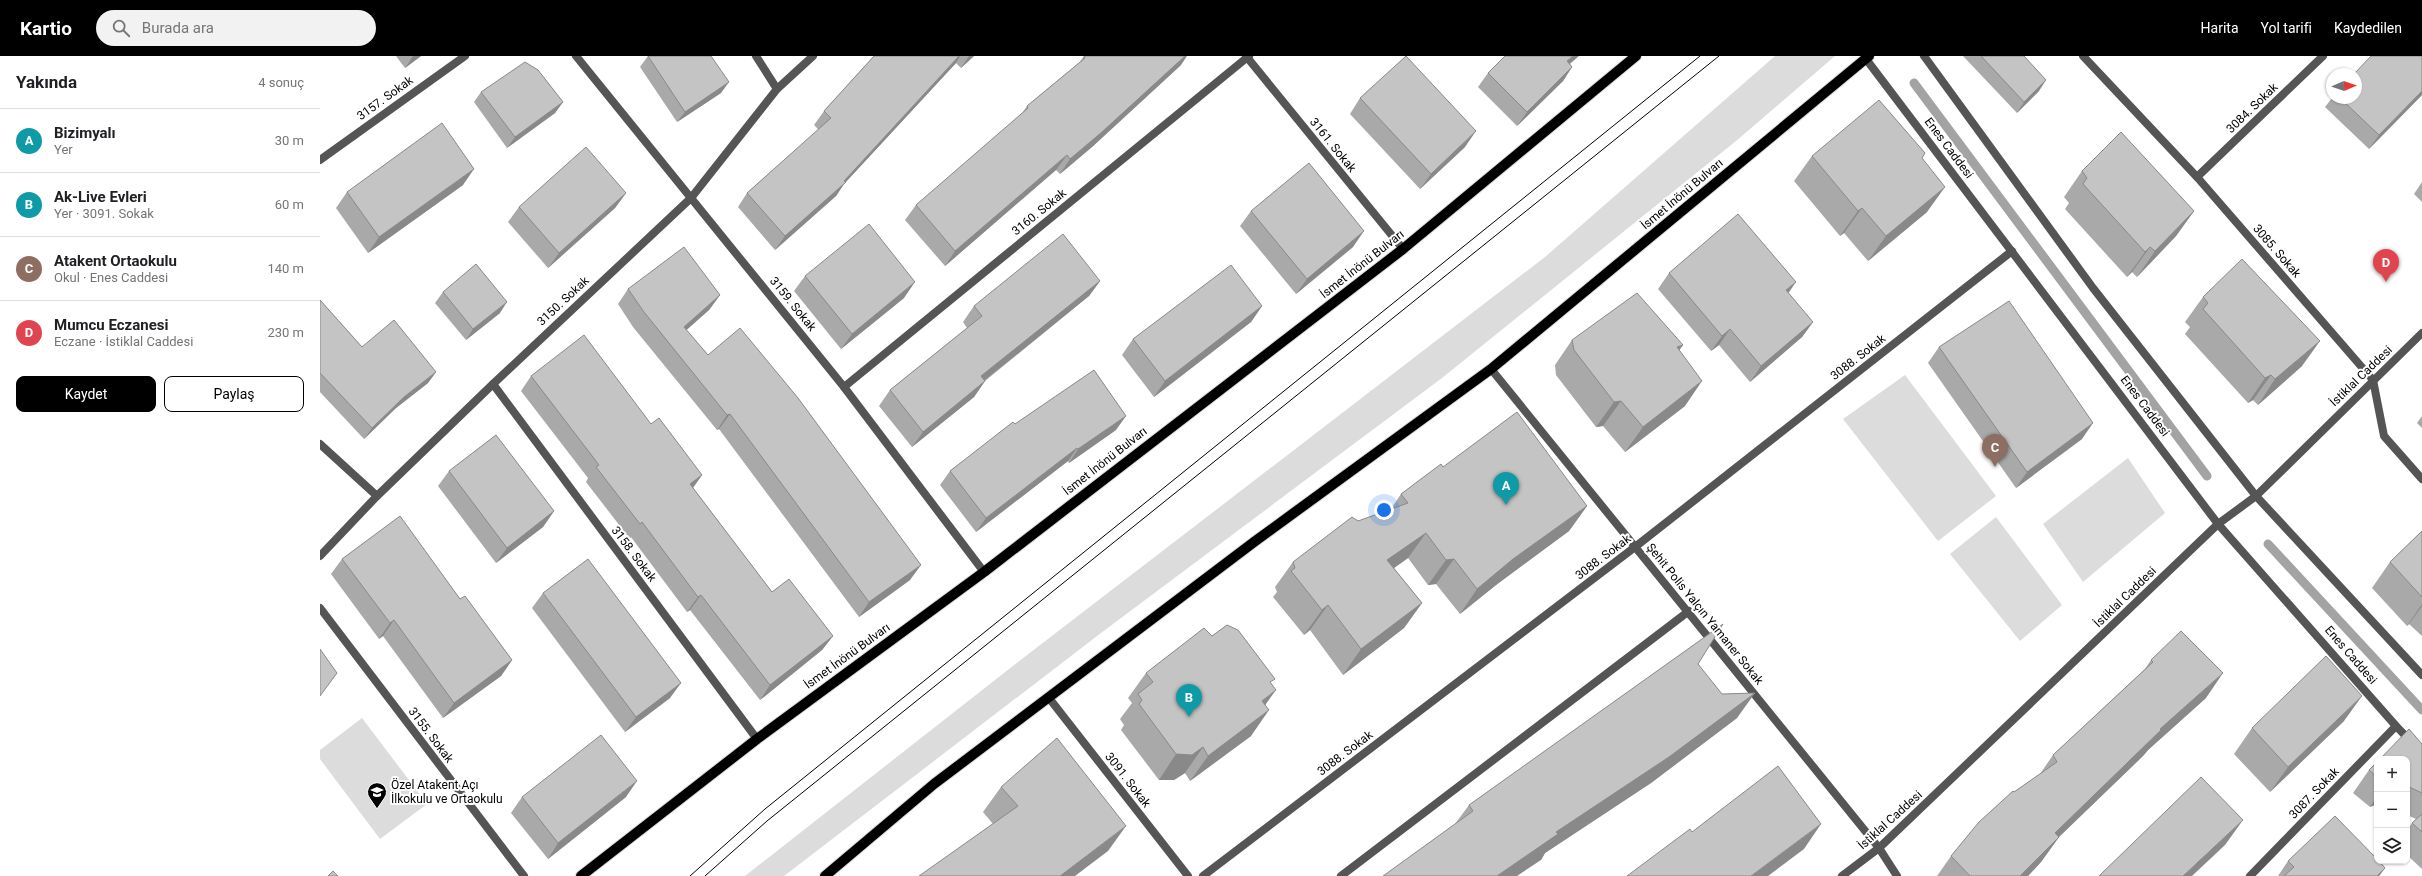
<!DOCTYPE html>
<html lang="tr">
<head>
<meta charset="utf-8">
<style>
  body { margin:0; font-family:Roboto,sans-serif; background:#f2f2f2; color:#202124 }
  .controls { position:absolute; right:12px; bottom:12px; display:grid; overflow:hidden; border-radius:8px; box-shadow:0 1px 3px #0004 }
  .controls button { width:36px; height:36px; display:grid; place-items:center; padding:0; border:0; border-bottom:1px solid #e0e0e0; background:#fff; color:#202124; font:20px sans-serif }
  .compass { position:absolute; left:2006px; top:12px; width:36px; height:36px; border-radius:50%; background:#fff; box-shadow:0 1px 3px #0004; rotate:88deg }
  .you { position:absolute; left:1064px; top:454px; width:14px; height:14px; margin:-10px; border:3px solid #fff; border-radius:50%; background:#1a73e8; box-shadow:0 0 0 6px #1a73e833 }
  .badge { display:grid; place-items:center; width:26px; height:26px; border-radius:50%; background:#000; color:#fff; font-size:13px; font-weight:700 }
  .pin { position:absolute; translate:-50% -33px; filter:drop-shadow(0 1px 2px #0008) }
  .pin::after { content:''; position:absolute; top:21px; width:14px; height:12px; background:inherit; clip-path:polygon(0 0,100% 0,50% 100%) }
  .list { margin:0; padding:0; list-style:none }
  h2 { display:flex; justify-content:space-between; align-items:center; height:52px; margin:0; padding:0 16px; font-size:17px }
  h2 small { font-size:13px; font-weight:400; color:#757577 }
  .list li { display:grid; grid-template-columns:26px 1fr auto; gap:12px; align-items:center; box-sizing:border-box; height:64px; padding:0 16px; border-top:1px solid #e0e0e0 }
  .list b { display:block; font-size:15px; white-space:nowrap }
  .list p { margin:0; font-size:13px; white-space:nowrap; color:#757577 }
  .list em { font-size:13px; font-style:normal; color:#757577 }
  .actions { display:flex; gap:8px; padding:12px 16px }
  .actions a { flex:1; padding:9px 0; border:1px solid #000; border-radius:8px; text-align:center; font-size:14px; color:#000 }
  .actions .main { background:#000; color:#fff }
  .icon { flex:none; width:22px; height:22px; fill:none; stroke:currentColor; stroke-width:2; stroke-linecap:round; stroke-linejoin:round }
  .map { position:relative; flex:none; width:2102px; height:820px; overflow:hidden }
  header { display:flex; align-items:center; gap:24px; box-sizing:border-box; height:56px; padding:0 20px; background:#000; color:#fff }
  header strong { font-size:19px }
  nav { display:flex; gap:22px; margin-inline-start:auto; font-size:14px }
  .search { width:280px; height:36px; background:#f2f2f2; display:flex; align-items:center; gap:10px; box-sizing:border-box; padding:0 14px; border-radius:22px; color:#757577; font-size:15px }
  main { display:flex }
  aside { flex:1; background:#fff }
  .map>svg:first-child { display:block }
</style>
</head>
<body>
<header>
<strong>Kartio</strong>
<div class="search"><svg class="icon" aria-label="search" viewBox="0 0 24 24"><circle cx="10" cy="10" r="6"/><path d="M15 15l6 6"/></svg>Burada ara</div>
<nav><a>Harita</a><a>Yol tarifi</a><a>Kaydedilen</a></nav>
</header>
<main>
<aside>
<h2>Yakında<small>4 sonuç</small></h2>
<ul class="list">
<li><span class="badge" style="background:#0f9aa8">A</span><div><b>Bizimyalı</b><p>Yer</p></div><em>30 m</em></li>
<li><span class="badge" style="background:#0f9aa8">B</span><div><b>Ak-Live Evleri</b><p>Yer · 3091. Sokak</p></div><em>60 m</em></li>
<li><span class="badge" style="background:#8d6e63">C</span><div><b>Atakent Ortaokulu</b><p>Okul · Enes Caddesi</p></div><em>140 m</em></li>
<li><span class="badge" style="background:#e0444e">D</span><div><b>Mumcu Eczanesi</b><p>Eczane · İstiklal Caddesi</p></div><em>230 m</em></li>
</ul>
<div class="actions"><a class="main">Kaydet</a><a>Paylaş</a></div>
</aside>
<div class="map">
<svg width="2102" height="820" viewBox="0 0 2102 820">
  <rect width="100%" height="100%" fill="#fff"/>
  <g fill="#dcdcdc">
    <polygon points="1455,0 1515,0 1416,85 1122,322 781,577 464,820 425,820 689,613 1225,201"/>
    <polygon points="1585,319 1676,440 1618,485 1523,363"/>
    <polygon points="1808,402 1845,457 1763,526 1723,468"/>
    <polygon points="1676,461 1742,549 1700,585 1630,498"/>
    <polygon points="42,662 107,748 60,783 0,703 0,694"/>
  </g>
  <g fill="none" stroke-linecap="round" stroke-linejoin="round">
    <g stroke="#a3a3a3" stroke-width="9">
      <polyline points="1594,27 1887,420"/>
      <polyline points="1948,488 2102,654"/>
    </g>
    <g stroke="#dbdbdb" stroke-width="12">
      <g id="primary">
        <polyline points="261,820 437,683 664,516 1083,193 1316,0"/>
        <polyline points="505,820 614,728 934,486 1171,313 1549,0"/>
      </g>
    </g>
    <g stroke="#555" stroke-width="8">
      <polyline points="256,0 524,331 664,516"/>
      <polyline points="436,0 457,33"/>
      <polyline points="926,0 1083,193"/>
      <polyline points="1763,0 1877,121 2053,324 2064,380 2102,423"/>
      <polyline points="0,104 145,0"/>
      <polyline points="1877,121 2003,0"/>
      <path d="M 1171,313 C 1300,473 1430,632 1559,792 L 1577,820"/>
      <polyline points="173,328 437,683"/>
      <polyline points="524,331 929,0"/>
      <polyline points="0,388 57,440"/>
      <polyline points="0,500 57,440 173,328 371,142 457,33 493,0"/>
      <polyline points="0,552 204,820"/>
      <polyline points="729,642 868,820"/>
      <polyline points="883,820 1315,491 1692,195"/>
      <polyline points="1021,820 1369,555"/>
      <polyline points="1930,820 2076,670"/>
    </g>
    <g stroke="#555" stroke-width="8">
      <polyline points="1604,0 1773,232 1936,440 2102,619"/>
      <polyline points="1546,3 1898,468 2076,670 2102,697"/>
      <polyline points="1522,820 1559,792 1898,468 1936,440 2102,277"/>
    </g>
    <use href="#primary" stroke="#000" stroke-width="10"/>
    <g stroke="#000" stroke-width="1">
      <polyline points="370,820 445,753 1380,0"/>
      <polyline points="385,820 447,765 1399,0"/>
    </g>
  </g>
  <g fill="#a9a9a9">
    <polygon points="76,0 101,0 85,12"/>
    <polygon points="328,0 401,37 357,66 320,11"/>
    <polygon points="554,0 654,0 641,12 636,7 524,128 516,140 455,194 418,151 427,137 499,74 494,69 504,55"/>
    <polygon points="764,0 861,9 772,91 740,118 736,114 625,210 585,164 596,149 701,59 707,50 759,7"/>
    <polygon points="1643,0 1704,0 1719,35 1697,57"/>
    <polygon points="1250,8 1252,11 1243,25 1197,70 1158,31 1168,17"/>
    <polygon points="161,36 243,46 235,57 187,92 154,46"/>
    <polygon points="2102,39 2049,93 2005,51 2012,42 2036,42"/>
    <polygon points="1040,42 1145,91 1100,133 1030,58"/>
    <polygon points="1492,100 1602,102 1607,156 1548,205 1524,177 1520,180 1474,125"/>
    <polygon points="1762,115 1874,155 1856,180 1817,221 1812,216 1807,221 1745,153 1749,147 1744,141"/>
    <polygon points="2102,126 2102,146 2094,138"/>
    <polygon points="143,129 48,197 16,152 27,136"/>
    <polygon points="306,137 295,152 228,212 188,166 199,151"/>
    <polygon points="931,155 1033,191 976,238 920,170"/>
    <polygon points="1349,217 1493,266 1482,281 1430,326 1399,289 1391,295 1338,233"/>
    <polygon points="485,220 584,242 521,293 474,235"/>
    <polygon points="780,225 769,240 665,325 654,341 592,391 559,350 570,334 647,272 643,266 654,250"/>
    <polygon points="308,233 400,239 389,254 366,274 388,299 590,524 539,561 399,373 397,374 313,271 298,248"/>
    <polygon points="123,236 180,257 146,284 115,247"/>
    <polygon points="1883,241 1982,310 1938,349 1933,344 1928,347 1865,278 1870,271 1865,266"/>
    <polygon points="0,244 42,291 116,316 108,327 76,352 44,383 0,336"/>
    <polygon points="942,250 931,266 834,341 802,299 813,283"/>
    <polygon points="1252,284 1363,289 1359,294 1365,350 1305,396 1283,370 1276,371 1236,319 1235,309"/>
    <polygon points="1619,291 1762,383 1696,432 1608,307"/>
    <polygon points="211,320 331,368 382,419 373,432 452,536 513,580 502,594 440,644 370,554 367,556 311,481 310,483 266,426 268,422 201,335"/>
    <polygon points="2102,360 2102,372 2097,367"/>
    <polygon points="695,368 796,374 749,407 748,405 656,476 620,429 630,415"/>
    <polygon points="1123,411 1267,450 1249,475 1176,529 1140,558 1116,528 1108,529 1088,502 1074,512 1102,547 1084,572 1023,619 990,574 984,579 953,541 957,536 955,531 973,506 1038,465 1071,453 1081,438"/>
    <polygon points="129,415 234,455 223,471 176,507 118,430"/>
    <polygon points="2102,475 2102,580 2089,568 2087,570 2052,532 2070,506"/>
    <polygon points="22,503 140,543 192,604 181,620 123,662 63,580 59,583 11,518"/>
    <polygon points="223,537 350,642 305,676 212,552"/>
    <polygon points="892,580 952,628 945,650 931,680 870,725 865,717 854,724 839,724 801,674 804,669 800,663 812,647 808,642 826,617"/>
    <polygon points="1831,604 1886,642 1828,694 1823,700 1739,781 1721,806 1708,820 1617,820 1631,800 1694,736 1720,718 1733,699 1825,613"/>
    <polygon points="1378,608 1417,662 1331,727 1225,797 1221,804 1135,768 1149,749"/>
    <polygon points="2024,665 1950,736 1914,698 1932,672"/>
    <polygon points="2102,688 2102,813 2087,799 2087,774 2092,767 2096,763 2087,759 2087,703"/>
    <polygon points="2057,706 2057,748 2050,751 2033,737 2049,714"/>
    <polygon points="681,731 788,795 673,768 663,756"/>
    <polygon points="202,741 306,741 228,803 191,757"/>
    <polygon points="1968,805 2065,812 2059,820 1958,820"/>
  </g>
  <g fill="#898989">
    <polygon points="93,0 101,0 85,12"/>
    <polygon points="639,0 640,0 636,7 524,128 516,140 455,194 465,180 524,125"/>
    <polygon points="649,0 654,0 641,12"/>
    <polygon points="865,0 867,0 861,9 772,91 740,118 750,103"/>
    <polygon points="1253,0 1259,0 1237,19 1247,5"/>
    <polygon points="1252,11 1243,25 1197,70 1207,56"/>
    <polygon points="1726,24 1719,35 1697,57 1704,46"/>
    <polygon points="409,26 401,37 357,66 365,56"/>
    <polygon points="2102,35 2102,39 2049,93 2059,79"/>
    <polygon points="243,46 235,57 187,92 195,81"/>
    <polygon points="1156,75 1145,91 1100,133 1111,118"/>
    <polygon points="747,99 736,114 625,210 635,195"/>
    <polygon points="154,113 143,129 48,197 59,181"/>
    <polygon points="1625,131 1607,156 1548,205 1566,180"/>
    <polygon points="306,137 295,152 228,212 239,197"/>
    <polygon points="1542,152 1524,177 1520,180 1538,155"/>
    <polygon points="1874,155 1856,180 1817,221 1835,195"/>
    <polygon points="1044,175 1033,191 976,238 987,223"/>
    <polygon points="1830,191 1812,216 1807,221 1825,196"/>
    <polygon points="780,225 769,240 650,336 661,320"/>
    <polygon points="595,226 584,242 521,293 532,278"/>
    <polygon points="1476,226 1465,242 1466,234"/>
    <polygon points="400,239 389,254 353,286 364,271"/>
    <polygon points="187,246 180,257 146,284 153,273"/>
    <polygon points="942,250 931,266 834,341 845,325"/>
    <polygon points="1493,266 1482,281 1430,326 1441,310"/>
    <polygon points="1410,273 1399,289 1391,295 1402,280"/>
    <polygon points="2000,285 1982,310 1938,349 1955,323"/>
    <polygon points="1363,289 1345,314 1357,291"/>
    <polygon points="116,316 108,327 76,352 44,383 52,372 84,341"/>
    <polygon points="1951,319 1933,344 1928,347 1945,322"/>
    <polygon points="665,325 654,341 592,391 603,376"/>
    <polygon points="1382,325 1365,350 1305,396 1323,371"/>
    <polygon points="1301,345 1283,370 1276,371 1294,346"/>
    <polygon points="410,358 399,373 397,374 407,359"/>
    <polygon points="806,360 796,374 749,407 758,393"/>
    <polygon points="1773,367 1762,383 1696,432 1707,416"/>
    <polygon points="757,392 748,405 656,476 666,462"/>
    <polygon points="382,419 372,433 370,428"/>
    <polygon points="1267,450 1249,475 1176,529 1140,558 1157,533 1193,503"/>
    <polygon points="234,455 223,471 176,507 187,492"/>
    <polygon points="1106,477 1088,502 1050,529 1067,504"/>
    <polygon points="1134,503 1116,528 1108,529 1126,504"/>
    <polygon points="601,509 590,524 539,561 549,546"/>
    <polygon points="381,539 370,554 367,556 378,541"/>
    <polygon points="1102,547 1084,572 1023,619 1041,593"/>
    <polygon points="2102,548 2102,550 2089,568 2087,570"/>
    <polygon points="1008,549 990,574 984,579 1002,554"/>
    <polygon points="74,564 63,580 59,583 70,567"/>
    <polygon points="513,580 502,594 440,644 450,629"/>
    <polygon points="192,604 181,620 123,662 134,647"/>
    <polygon points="1903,617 1886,642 1828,694 1823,700 1717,802 1735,777 1840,673"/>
    <polygon points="361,627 350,642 305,676 316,661"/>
    <polygon points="956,634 938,659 942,645"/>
    <polygon points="1435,637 1417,662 1331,727 1225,797 1221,804 1197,820 1177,820 1236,776"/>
    <polygon points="2042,640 2024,665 1950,736 1968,711"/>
    <polygon points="949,654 931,680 870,725 888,700"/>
    <polygon points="883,691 865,717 854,724 839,724 856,698"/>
    <polygon points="317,725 306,741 228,803 238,787"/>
    <polygon points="2057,741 2057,748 2050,751"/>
    <polygon points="1923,764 1905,789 1872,820 1863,820"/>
    <polygon points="1501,768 1484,793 1448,820 1431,820"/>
    <polygon points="806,770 788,795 755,820 740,820"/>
    <polygon points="1739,781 1721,806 1708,820 1700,820"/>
    <polygon points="2065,812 2059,820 2057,820"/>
  </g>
  <g fill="#c4c4c4" stroke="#898989">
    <polygon points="328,0 391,0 409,26 365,56"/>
    <polygon points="554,0 639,0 524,125 526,126 465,180 427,137 511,62 504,55"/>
    <polygon points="764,0 865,0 782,76 750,103 747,99 635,195 596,149 708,52 707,50 765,2"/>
    <polygon points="1086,0 1156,75 1111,118 1040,42"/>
    <polygon points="1185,0 1253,0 1247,5 1252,11 1207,56 1168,17"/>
    <polygon points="1661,0 1704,0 1726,24 1704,46"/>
    <polygon points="2051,0 2102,0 2102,35 2059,79 2020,42 2036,42 2036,18 2034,18"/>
    <polygon points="205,6 218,14 243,46 195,81 161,36"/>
    <polygon points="1559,44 1605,97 1602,102 1625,131 1566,180 1542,152 1538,155 1492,100"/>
    <polygon points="122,67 154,113 59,181 27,136"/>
    <polygon points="1801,76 1874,155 1835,195 1830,191 1825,196 1763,128 1767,122 1762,115"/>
    <polygon points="266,91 306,137 239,197 199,151"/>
    <polygon points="989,107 1044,175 987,223 931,155"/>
    <polygon points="1418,158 1476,226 1466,234 1493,266 1441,310 1410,273 1402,280 1349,217"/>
    <polygon points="549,168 595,226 532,278 485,220"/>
    <polygon points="743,178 780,225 661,320 665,325 603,376 570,334 662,260 654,250"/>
    <polygon points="364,191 400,239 364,271 388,299 420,272 478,342 601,509 549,546 410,358 407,359 324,256 308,233"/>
    <polygon points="1922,203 2000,285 1955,323 1951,319 1945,322 1883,253 1888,247 1883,241"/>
    <polygon points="156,208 187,246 153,273 123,236"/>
    <polygon points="911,209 942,250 845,325 813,283"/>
    <polygon points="1317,237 1363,289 1357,291 1382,325 1323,371 1301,345 1294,346 1254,294 1252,284"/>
    <polygon points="0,244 42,291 74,264 116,316 84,341 52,372 0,317"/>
    <polygon points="1689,245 1773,367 1707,416 1619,291"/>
    <polygon points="264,279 331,368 339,362 382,419 370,428 452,536 469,523 513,580 450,629 381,539 378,541 322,466 320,468 276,411 279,409 211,320"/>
    <polygon points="774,314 806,360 758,393 757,392 666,462 630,415 693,366 695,368"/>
    <polygon points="1197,356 1267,450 1193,503 1157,533 1134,503 1126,504 1106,477 1067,504 1102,547 1041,593 1008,549 1002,554 971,515 975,512 973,506 1032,461 1038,465 1088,447 1081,438 1121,408 1123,411"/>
    <polygon points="176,379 234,455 187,492 129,415"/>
    <polygon points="80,460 140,543 145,540 192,604 134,647 74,564 70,567 22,503"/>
    <polygon points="2102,475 2102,541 2070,506"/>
    <polygon points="268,503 361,627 316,661 223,537"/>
    <polygon points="1403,568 1378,608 1402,638 1435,637 1349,701 1236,776 1238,778 1177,820 1063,820 1153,755 1149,749"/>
    <polygon points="907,569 918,574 955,623 950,626 956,634 942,645 949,654 888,700 883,691 872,699 856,698 819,648 822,644 818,638 833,626 826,617 884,572 892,580"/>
    <polygon points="1861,575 1903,617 1840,673 1841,674 1735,777 1739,781 1700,820 1650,820 1631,800 1659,766 1693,735 1694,736 1737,706 1733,699 1833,606 1831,604"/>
    <polygon points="0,593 17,617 0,640"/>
    <polygon points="2006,600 2042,640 1968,711 1932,672"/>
    <polygon points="2089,673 2102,688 2102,737 2087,730 2087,703 2060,703"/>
    <polygon points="281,679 317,725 238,787 202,741"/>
    <polygon points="737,682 806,770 740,820 599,820 698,750 681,731"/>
    <polygon points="2057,706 2057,721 2049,714"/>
    <polygon points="1458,710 1501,768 1431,820 1307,820 1370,773 1372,776"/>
    <polygon points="1881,721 1923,764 1863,820 1779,820"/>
    <polygon points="2102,758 2102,776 2092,767"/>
    <polygon points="2015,760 2057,803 2057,805 2059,805 2065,812 2057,820 1964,820 1974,811 1968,805"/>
    <polygon points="13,815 18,820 8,820"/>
  </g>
  <defs>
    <g id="school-pin" transform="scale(1)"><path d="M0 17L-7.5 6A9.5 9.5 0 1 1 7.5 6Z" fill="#000" stroke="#fff"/><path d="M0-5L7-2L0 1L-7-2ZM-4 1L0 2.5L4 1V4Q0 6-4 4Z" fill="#fff"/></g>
  </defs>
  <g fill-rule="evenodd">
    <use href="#school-pin" x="57" y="736"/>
  </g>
  <g text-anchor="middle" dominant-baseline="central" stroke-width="4" stroke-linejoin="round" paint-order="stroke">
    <g font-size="12" fill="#000" stroke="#fff">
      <text transform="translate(65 42) rotate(-36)">3157. Sokak</text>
      <text transform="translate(1932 52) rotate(-44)">3084. Sokak</text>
      <text transform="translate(1013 89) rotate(51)">3161. Sokak</text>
      <text transform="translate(1629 92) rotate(53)">Enes Caddesi</text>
      <text transform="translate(1362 138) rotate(-40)">İsmet İnönü Bulvarı</text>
      <text transform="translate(719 156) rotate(-39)">3160. Sokak</text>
      <text transform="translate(1957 195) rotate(49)">3085. Sokak</text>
      <text transform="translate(1042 208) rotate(-38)">İsmet İnönü Bulvarı</text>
      <text transform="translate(243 245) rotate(-43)">3150. Sokak</text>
      <text transform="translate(473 248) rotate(51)">3159. Sokak</text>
      <text transform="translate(1538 301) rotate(-38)">3088. Sokak</text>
      <text transform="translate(2041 320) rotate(-44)">İstiklal Caddesi</text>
      <text transform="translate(1825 350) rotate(53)">Enes Caddesi</text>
      <text transform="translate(785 405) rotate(-38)">İsmet İnönü Bulvarı</text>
      <text transform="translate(314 498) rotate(53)">3158. Sokak</text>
      <text transform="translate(1283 501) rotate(-37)">3088. Sokak</text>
      <text transform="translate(1805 541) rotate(-44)">İstiklal Caddesi</text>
      <text transform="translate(1385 558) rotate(51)">Şehit Polis Yalçın Yamaner Sokak</text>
      <text transform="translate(2031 599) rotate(49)">Enes Caddesi</text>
      <text transform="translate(527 600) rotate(-36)">İsmet İnönü Bulvarı</text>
      <text transform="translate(111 679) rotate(53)">3155. Sokak</text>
      <text transform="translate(1025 697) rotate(-37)">3088. Sokak</text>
      <text transform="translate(808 724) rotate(52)">3091. Sokak</text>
      <text transform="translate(1994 737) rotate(-46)">3087. Sokak</text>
      <text transform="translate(1570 764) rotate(-42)">İstiklal Caddesi</text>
    </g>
    <g font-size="12" fill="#000" stroke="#fff" text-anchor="start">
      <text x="71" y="729">Özel Atakent Açı<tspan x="71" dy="14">İlkokulu ve Ortaokulu</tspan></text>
    </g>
  </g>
</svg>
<div class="controls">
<button>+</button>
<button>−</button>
<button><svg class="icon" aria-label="layers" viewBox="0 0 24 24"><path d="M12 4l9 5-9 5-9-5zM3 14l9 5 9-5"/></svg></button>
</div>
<svg class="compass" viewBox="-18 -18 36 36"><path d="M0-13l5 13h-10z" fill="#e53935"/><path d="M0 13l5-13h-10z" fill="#757577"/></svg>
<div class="you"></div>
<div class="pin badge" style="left:1186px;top:449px;background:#0f9aa8">A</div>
<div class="pin badge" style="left:869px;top:661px;background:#0f9aa8">B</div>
<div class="pin badge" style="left:1675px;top:411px;background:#8d6e63">C</div>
<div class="pin badge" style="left:2066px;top:226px;background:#e0444e">D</div>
</div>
</main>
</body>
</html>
